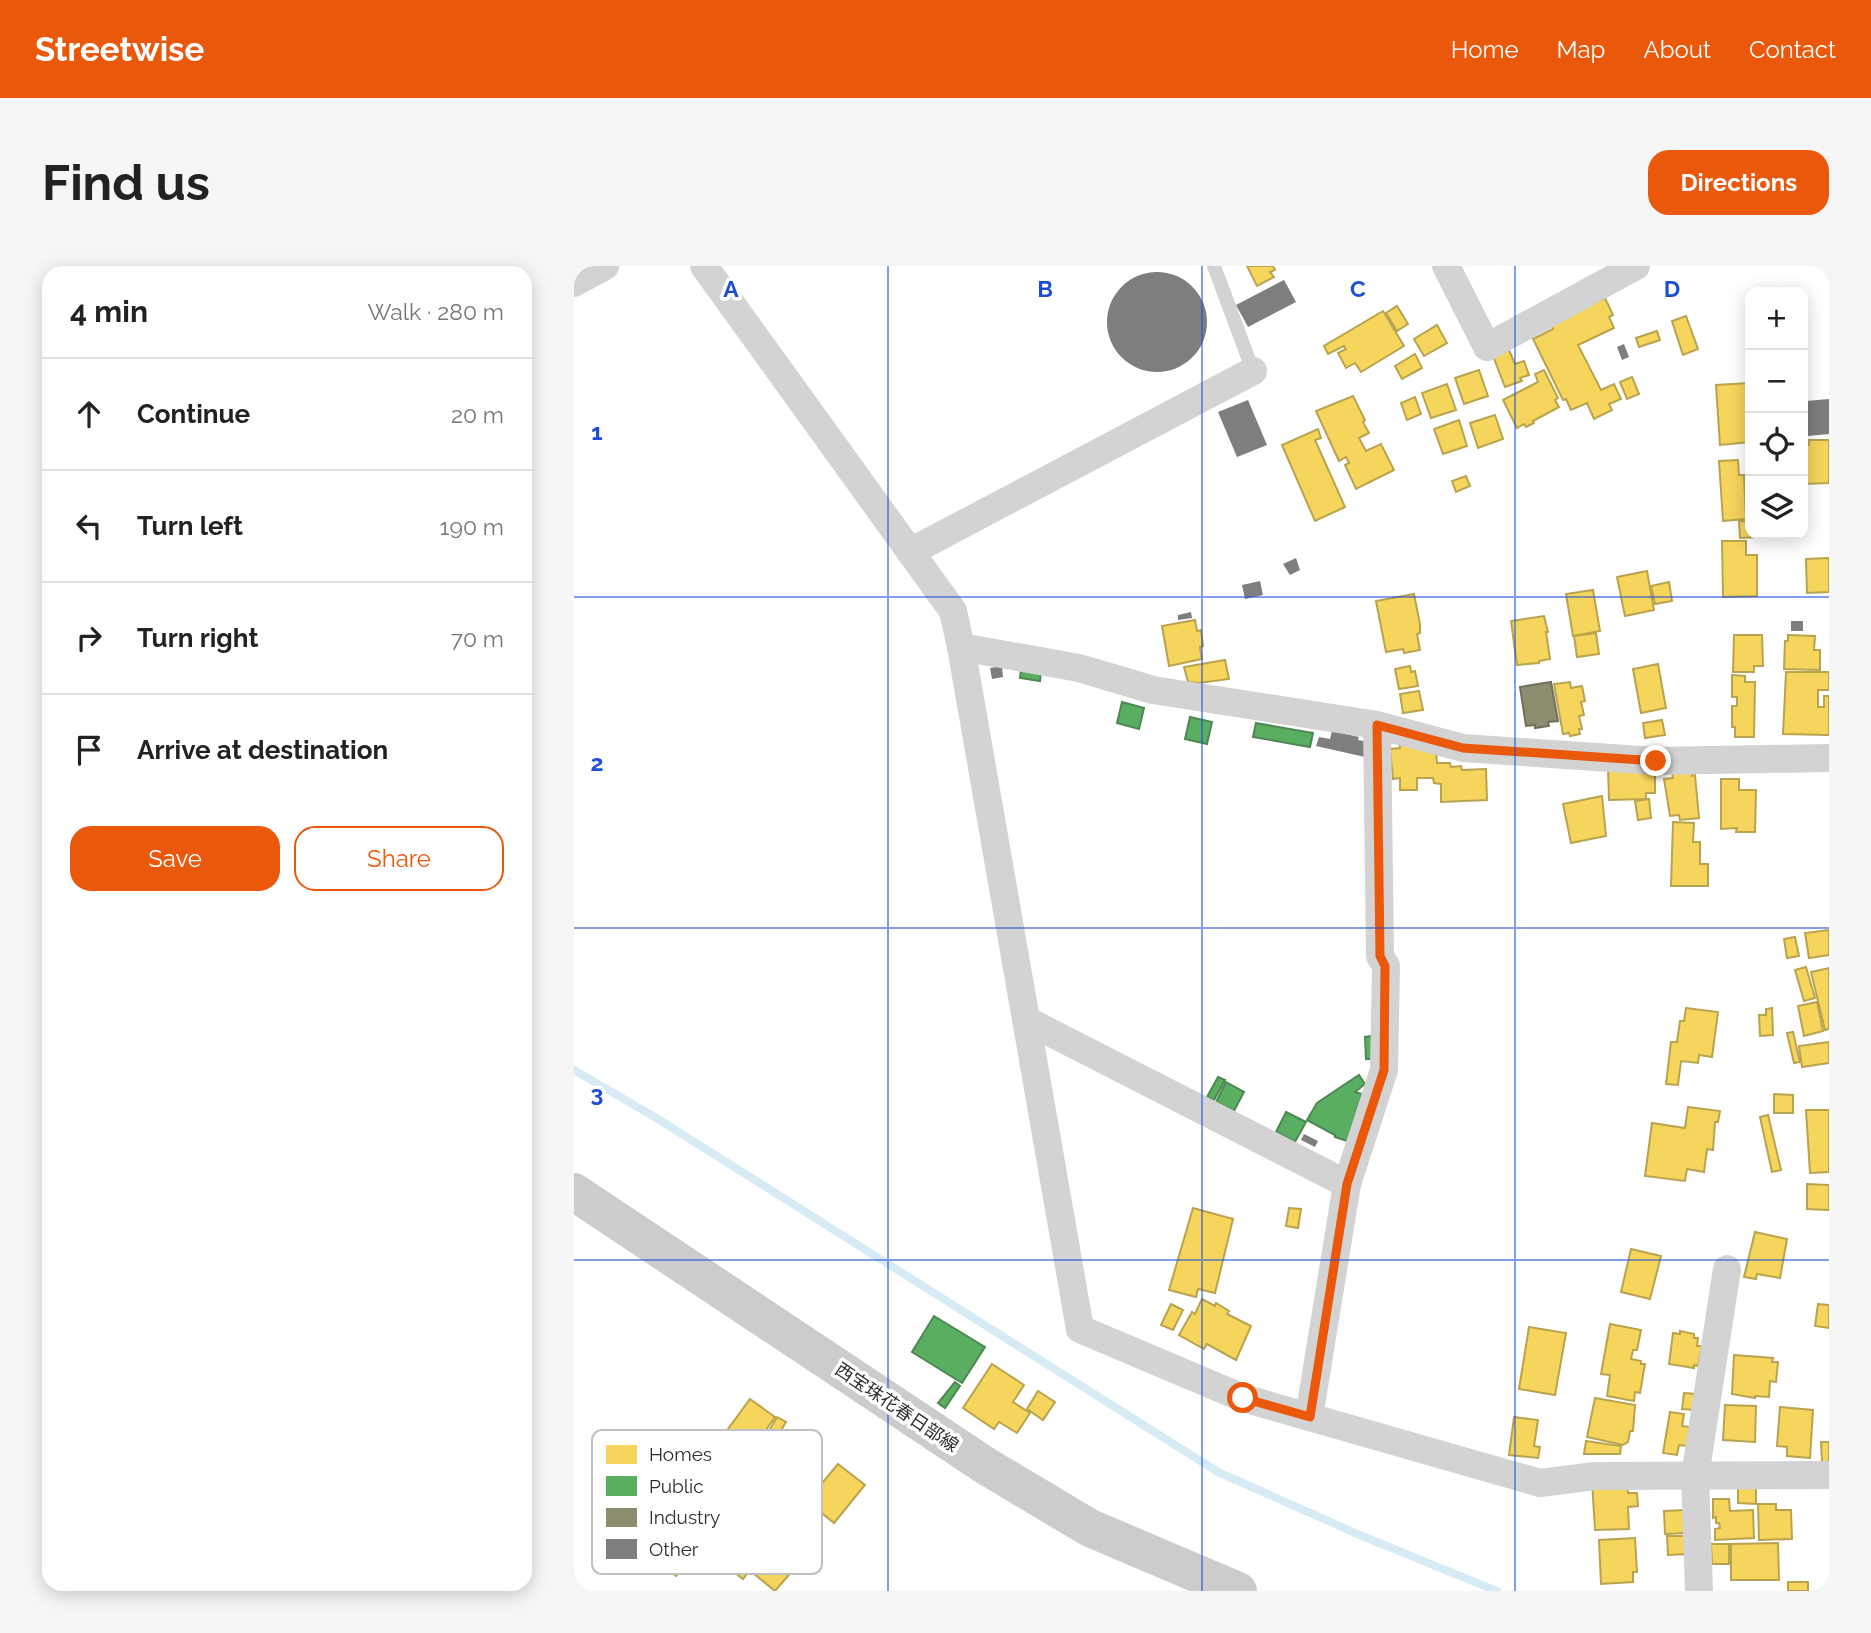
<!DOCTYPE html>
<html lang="en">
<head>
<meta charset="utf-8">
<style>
  body { margin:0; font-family:Raleway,"Noto Sans JP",sans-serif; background:#f6f6f6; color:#222 }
  .controls { position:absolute; right:21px; top:21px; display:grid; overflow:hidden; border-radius:14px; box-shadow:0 4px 18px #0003 }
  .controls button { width:63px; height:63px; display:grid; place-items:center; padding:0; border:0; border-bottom:2px solid #e0e0e0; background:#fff; color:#222; font:35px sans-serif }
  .stop { position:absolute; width:21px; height:21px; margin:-16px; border:5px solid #ea580c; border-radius:50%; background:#fff }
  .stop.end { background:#ea580c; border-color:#fff; box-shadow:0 2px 7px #0008 }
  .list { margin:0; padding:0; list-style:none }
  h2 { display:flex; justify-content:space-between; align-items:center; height:91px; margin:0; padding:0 28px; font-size:30px }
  h2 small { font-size:23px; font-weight:400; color:#767676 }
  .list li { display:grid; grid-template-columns:46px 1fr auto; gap:21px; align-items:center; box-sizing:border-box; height:112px; padding:0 28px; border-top:2px solid #e0e0e0 }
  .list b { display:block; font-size:26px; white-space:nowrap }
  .list em { font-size:23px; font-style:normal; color:#767676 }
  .actions { display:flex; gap:14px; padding:21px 28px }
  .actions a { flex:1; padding:16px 0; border:2px solid #ea580c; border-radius:21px; text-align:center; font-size:24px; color:#ea580c }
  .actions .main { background:#ea580c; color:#fff }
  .icon { flex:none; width:38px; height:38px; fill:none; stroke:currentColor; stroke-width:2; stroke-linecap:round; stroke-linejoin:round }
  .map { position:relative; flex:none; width:1255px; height:1325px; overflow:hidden; border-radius:21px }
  header { display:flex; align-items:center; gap:42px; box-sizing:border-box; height:98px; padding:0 35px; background:#ea580c; color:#fff }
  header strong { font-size:33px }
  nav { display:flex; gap:38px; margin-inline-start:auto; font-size:24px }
  .intro { display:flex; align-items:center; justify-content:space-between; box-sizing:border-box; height:168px; padding:0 42px }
  h1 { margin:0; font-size:49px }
  .button { padding:18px 32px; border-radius:21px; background:#ea580c; color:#fff; font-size:24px; font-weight:700 }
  main { display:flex; gap:42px; padding:0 42px }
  aside { flex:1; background:#fff; border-radius:21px; box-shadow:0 4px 18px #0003 }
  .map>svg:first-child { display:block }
</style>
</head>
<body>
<header>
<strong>Streetwise</strong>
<nav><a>Home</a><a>Map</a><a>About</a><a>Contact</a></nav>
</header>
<div class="intro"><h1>Find us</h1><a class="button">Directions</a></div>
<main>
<aside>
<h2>4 min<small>Walk · 280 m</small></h2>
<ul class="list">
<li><svg class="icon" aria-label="ahead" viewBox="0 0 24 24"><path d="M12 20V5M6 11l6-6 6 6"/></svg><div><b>Continue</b></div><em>20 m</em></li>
<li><svg class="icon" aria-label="left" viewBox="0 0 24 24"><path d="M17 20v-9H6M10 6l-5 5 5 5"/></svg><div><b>Turn left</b></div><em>190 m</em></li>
<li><svg class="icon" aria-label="right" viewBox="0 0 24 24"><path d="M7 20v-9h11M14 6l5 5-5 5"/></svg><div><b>Turn right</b></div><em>70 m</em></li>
<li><svg class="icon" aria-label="arrive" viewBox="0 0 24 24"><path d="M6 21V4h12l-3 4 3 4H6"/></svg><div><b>Arrive at destination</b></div></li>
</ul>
<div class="actions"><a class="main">Save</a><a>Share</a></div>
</aside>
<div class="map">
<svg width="1255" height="1325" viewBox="0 0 1255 1325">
  <rect width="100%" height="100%" fill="#fff"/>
  <g fill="#f6d55c" stroke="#baa34e" stroke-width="2">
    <polygon points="673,0 699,0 701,4 696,6 700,11 683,20"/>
    <polygon points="1031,32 1039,49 1035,51 1040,62 1004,79 1027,124 1040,118 1047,133 1035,138 1038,144 1020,153 1013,137 997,144 992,133 989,134 959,73 979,63 977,57"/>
    <polygon points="823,40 834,58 823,65 812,47"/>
    <polygon points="809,45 830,80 787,106 781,97 772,102 764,87 772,83 770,80 754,88 750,80"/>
    <polygon points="1112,50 1124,83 1109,89 1098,55"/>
    <polygon points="863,59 873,77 850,90 840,73"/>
    <polygon points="1083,65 1086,74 1065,81 1062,72"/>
    <polygon points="935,84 941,98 950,95 955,109 946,112 948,115 931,121 919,90"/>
    <polygon points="841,88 848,102 828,113 821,100"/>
    <polygon points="905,104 914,130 890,138 881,112"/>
    <polygon points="970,104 984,132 981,134 985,141 959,155 960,157 952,161 950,158 943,162 929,134 964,116 961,108"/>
    <polygon points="1058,111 1065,128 1053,133 1046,116"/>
    <polygon points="1176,117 1176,176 1146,179 1142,119"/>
    <polygon points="873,118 882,144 857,152 848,127"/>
    <polygon points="779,130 791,154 789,156 795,167 785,172 792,185 807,178 820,204 782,223 771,199 775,197 772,191 765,195 742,145"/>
    <polygon points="841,131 847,148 833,154 827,137"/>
    <polygon points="921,149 929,173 904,182 896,157"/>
    <polygon points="885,154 893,180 869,188 860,163"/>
    <polygon points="744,163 747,172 741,174 771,241 741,255 708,179"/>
    <polygon points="1235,174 1255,174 1255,217 1229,218 1229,179 1235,179"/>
    <polygon points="1164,194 1165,209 1170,209 1172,253 1149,255 1145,195"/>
    <polygon points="892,210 896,220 882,226 878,215"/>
    <polygon points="1165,255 1176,255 1176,268 1185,268 1185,271 1166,272"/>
    <polygon points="1148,275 1172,275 1172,289 1183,289 1183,330 1149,331"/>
    <polygon points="1255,292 1255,326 1233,327 1232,293"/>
    <polygon points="1073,305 1080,344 1051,350 1043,311"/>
    <polygon points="1095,316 1098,335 1081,338 1077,320"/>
    <polygon points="1019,324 1026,365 999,370 992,328"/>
    <polygon points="840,328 846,358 846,367 843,368 846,384 830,387 829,383 812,386 802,335"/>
    <polygon points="970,350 974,366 972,366 976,393 965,395 965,397 943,399 937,355"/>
    <polygon points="621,354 623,365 627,364 629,380 626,381 628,393 595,400 588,360"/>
    <polygon points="1022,367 1025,388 1003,391 1000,370"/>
    <polygon points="1160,369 1188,369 1189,400 1180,400 1180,406 1159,406"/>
    <polygon points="1214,369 1241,370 1240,384 1246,384 1246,404 1210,403 1211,375 1214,375"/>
    <polygon points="651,394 655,413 625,417 614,416 610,401"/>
    <polygon points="1084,398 1092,442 1067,447 1059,403"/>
    <polygon points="836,400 837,406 841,405 844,420 825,423 821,403"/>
    <polygon points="1212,406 1255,406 1255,424 1244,424 1244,441 1250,441 1250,430 1255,430 1255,469 1209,468"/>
    <polygon points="1158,409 1171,410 1171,416 1181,416 1180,471 1161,471 1161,461 1158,461 1158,440 1163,440 1163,431 1158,431"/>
    <polygon points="996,416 997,422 1008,420 1011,435 1007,436 1010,449 1005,450 1008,463 1005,463 1006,468 996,470 995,467 989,468 980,418"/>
    <polygon points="845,425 849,444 829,447 826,428"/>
    <polygon points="1088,454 1091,469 1071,472 1069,457"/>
    <polygon points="825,475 862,485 863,497 876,497 877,501 887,500 888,504 912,503 913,534 867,536 867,518 860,517 859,512 843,512 843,524 826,524 826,512 819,513 816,483 826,482"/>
    <polygon points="1081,499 1081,527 1072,527 1072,533 1035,534 1034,502"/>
    <polygon points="1098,506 1118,506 1118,510 1121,509 1125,552 1106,554 1105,549 1096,550 1090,513 1099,512"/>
    <polygon points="1147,513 1165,513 1165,524 1182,524 1181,566 1162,566 1163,562 1147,563"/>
    <polygon points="1028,530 1032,570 997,577 989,538"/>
    <polygon points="1075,533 1077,552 1064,554 1061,535"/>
    <polygon points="1099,556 1120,557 1119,576 1126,576 1126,598 1134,598 1134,620 1097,620"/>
    <polygon points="1255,664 1255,689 1235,692 1231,667"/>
    <polygon points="1221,671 1225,690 1213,692 1210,673"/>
    <polygon points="1232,701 1241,732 1230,735 1221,704"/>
    <polygon points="1255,702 1255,763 1251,764 1237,706"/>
    <polygon points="1243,736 1249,765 1230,770 1224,740"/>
    <polygon points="1112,742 1144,746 1138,791 1125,789 1124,797 1107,795 1104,819 1092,818 1097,776 1103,776 1106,755 1110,755"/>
    <polygon points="1198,742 1199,769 1186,770 1185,749 1192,749 1192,743"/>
    <polygon points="1219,766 1226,796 1220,797 1213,767"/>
    <polygon points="1255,776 1255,797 1228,801 1225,780"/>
    <polygon points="1200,828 1219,829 1219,847 1200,847"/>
    <polygon points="1114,841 1146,845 1144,856 1141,856 1139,884 1133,883 1130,906 1113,903 1111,915 1071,910 1078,857 1111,862"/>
    <polygon points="1232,844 1255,844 1255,906 1236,907"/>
    <polygon points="1194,849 1207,904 1198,906 1186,851"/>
    <polygon points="1233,918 1255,919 1255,944 1233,943"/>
    <polygon points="619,942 659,953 641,1027 624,1023 622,1031 595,1024"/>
    <polygon points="715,942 727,943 724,962 712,960"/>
    <polygon points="1181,966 1213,973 1206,1012 1183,1008 1182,1013 1170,1011"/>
    <polygon points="1057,983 1087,990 1076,1033 1047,1026"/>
    <polygon points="628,1033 641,1040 642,1037 655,1045 653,1048 677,1060 662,1094 633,1078 630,1083 605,1069 618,1046 621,1048"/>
    <polygon points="597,1038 609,1044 599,1064 587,1059"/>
    <polygon points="1244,1038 1255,1039 1255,1062 1241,1060"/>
    <polygon points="1036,1058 1067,1064 1063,1084 1059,1084 1057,1093 1067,1095 1067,1098 1071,1098 1066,1127 1061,1126 1060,1135 1033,1130 1036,1109 1027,1108"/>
    <polygon points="955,1061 992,1067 981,1129 945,1123"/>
    <polygon points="1106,1065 1120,1068 1120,1072 1124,1072 1123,1080 1128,1080 1124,1100 1120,1099 1120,1102 1095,1098 1099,1067 1106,1068"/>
    <polygon points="1160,1089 1199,1092 1198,1096 1204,1096 1202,1116 1196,1115 1195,1131 1181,1130 1181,1132 1158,1128"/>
    <polygon points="418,1098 450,1119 439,1136 456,1147 443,1167 425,1156 420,1163 389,1142"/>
    <polygon points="464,1125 481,1136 469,1154 453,1143"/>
    <polygon points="1110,1127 1122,1128 1121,1144 1108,1143"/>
    <polygon points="1021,1132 1061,1139 1059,1165 1056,1165 1054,1176 1049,1179 1013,1171"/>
    <polygon points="176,1133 201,1151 172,1192 168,1189 156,1204 135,1189"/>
    <polygon points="1151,1139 1182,1140 1181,1176 1149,1174"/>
    <polygon points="1206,1141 1239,1144 1236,1192 1213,1190 1213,1181 1203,1180"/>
    <polygon points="1096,1146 1110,1148 1108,1160 1116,1161 1113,1180 1105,1179 1103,1189 1089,1187"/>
    <polygon points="203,1151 212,1156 202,1173 193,1168"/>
    <polygon points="940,1151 964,1154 960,1180 966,1181 964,1192 935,1189"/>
    <polygon points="1012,1175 1047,1180 1046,1188 1010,1188"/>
    <polygon points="1247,1176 1255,1176 1255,1196 1248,1196"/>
    <polygon points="264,1198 291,1219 260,1257 233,1235"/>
    <polygon points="1053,1214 1054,1227 1063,1227 1064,1240 1054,1241 1055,1263 1021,1264 1018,1215"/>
    <polygon points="148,1219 156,1225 158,1222 174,1235 170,1240 204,1266 192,1282 196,1285 186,1297 183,1295 169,1313 144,1293 153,1281 146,1275 137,1287 111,1267"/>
    <polygon points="1164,1219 1182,1219 1182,1238 1164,1237"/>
    <polygon points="1139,1233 1155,1233 1156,1245 1179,1244 1180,1272 1141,1274 1141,1263 1146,1262 1145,1257 1142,1257 1142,1251 1139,1252"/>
    <polygon points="1184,1238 1202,1238 1202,1244 1217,1244 1218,1273 1185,1274"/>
    <polygon points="1111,1244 1112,1267 1091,1268 1090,1245"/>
    <polygon points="216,1263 238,1282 201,1325 179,1307"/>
    <polygon points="94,1264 121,1286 102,1310 75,1287"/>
    <polygon points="1093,1270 1112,1270 1113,1288 1094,1289"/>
    <polygon points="1061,1272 1063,1306 1059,1306 1059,1316 1027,1318 1025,1274"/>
    <polygon points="1204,1277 1205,1314 1157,1314 1157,1278"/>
    <polygon points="1137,1278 1155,1278 1155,1298 1138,1298"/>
    <rect x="1214" y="1316" width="20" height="9"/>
  </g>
  <g fill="#5aae61" stroke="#4d8852" stroke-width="2">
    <polygon points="447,404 467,406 466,415 446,412"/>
    <polygon points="548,436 570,442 565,463 543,457"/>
    <polygon points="616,451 638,456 633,478 611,473"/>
    <polygon points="682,457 739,467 736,481 679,471"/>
    <polygon points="799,770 799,793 792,793 791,771"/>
    <polygon points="785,809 791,818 781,826 788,828 773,875 761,871 761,869 733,854 743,837"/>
    <polygon points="644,811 651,814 640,834 633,831"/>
    <polygon points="652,816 670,826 660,845 642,836"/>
    <polygon points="712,846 732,856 721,876 702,866"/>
    <polygon points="360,1050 411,1081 388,1117 338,1086"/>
    <polygon points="381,1116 386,1120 371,1142 364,1137"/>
  </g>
  <polygon fill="#8c8c6e" stroke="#70705b" stroke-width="2" points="977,416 984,455 974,456 975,460 961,462 961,459 952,460 946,421"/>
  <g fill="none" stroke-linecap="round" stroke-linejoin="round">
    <polyline stroke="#d6ebf4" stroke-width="8" points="0,804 84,853 644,1206 788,1270 923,1325"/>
  </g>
  <g fill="#7e7e7e">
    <circle cx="583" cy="56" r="50"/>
    <polygon points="710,14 722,36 674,61 662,39"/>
    <polygon points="1050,78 1055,91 1048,94 1043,81"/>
    <polygon points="1255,133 1255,168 1234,170 1232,135"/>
    <polygon points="674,134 693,179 663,191 644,146"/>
    <polygon points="722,292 726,304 716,309 709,298"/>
    <polygon points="686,315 689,329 671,333 668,319"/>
    <polygon points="617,346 618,352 604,354 604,349"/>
    <rect x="1217" y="355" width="12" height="10"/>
    <polygon points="428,400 429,411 418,413 416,402"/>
    <polygon points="758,465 785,471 784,474 795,476 791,491 742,480 745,471 756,473"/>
    <polygon points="730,868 744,875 741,881 727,874"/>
  </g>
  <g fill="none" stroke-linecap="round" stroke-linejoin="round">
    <polyline stroke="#d3d3d3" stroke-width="14" points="640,0 679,105"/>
    <g stroke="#d3d3d3" stroke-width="28">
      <polyline points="130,0 379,345 387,381 506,1063 669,1132 966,1217 1021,1210 1255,1209"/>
      <polyline points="872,0 913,81 1062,0"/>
      <polyline points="0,17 31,0"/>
      <polyline points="336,286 679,105"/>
      <polyline points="387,381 505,402 579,424 803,459 889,482 1081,495 1255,492"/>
      <polyline points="452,754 773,918"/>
      <polyline points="735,1151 773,918 810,804 812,700 806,690 803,459"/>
      <polyline points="1125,1325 1121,1210 1153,1003"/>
    </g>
    <polyline stroke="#ccc" stroke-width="38" points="0,926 412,1200 516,1262 664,1325"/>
  </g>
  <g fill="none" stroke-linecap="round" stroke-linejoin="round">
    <polyline stroke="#ea580c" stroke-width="9" points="669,1132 736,1151 773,918 810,804 811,700 806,690 803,459 889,482 1082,495"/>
  </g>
  <path fill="none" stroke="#1d4ed8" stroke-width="2" stroke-opacity="0.55" d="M 314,0 L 314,1325M 628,0 L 628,1325M 941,0 L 941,1325M 0,331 L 1255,331M 0,662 L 1255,662M 0,994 L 1255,994"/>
  <g text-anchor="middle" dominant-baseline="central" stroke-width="7" stroke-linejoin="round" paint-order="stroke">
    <g font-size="18" fill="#2e2e2e" stroke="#fff">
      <text transform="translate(323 1141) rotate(34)">西宝珠花春日部線</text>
    </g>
  </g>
  <rect x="18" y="1164" width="230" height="144" rx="10" fill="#fff" stroke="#c0c0c0" stroke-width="2"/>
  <rect x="32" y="1179" width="31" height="19" fill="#f6d55c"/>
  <rect x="32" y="1210" width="31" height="20" fill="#5aae61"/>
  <rect x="32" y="1242" width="31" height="19" fill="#8c8c6e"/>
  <rect x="32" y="1273" width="31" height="20" fill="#7e7e7e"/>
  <g font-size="19" fill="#2e2e2e">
    <text x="75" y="1195">Homes</text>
    <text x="75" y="1227">Public</text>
    <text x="75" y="1258">Industry</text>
    <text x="75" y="1290">Other</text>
  </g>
  <g font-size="23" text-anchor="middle" font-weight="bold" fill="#1d4ed8" stroke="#fff" stroke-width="7" stroke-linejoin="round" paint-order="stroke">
    <text x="157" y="31">A</text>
    <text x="471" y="31">B</text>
    <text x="784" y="31">C</text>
    <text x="1098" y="31">D</text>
    <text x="23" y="174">1</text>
    <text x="23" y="505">2</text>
    <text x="23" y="836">3</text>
  </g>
</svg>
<div class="controls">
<button>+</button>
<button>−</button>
<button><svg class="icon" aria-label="locate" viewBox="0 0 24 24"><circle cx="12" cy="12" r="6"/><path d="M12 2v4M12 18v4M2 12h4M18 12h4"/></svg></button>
<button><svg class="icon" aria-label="layers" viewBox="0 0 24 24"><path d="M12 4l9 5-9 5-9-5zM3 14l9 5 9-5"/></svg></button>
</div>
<div class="stop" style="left:669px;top:1132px"></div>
<div class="stop end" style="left:1082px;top:495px"></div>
</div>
</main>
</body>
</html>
